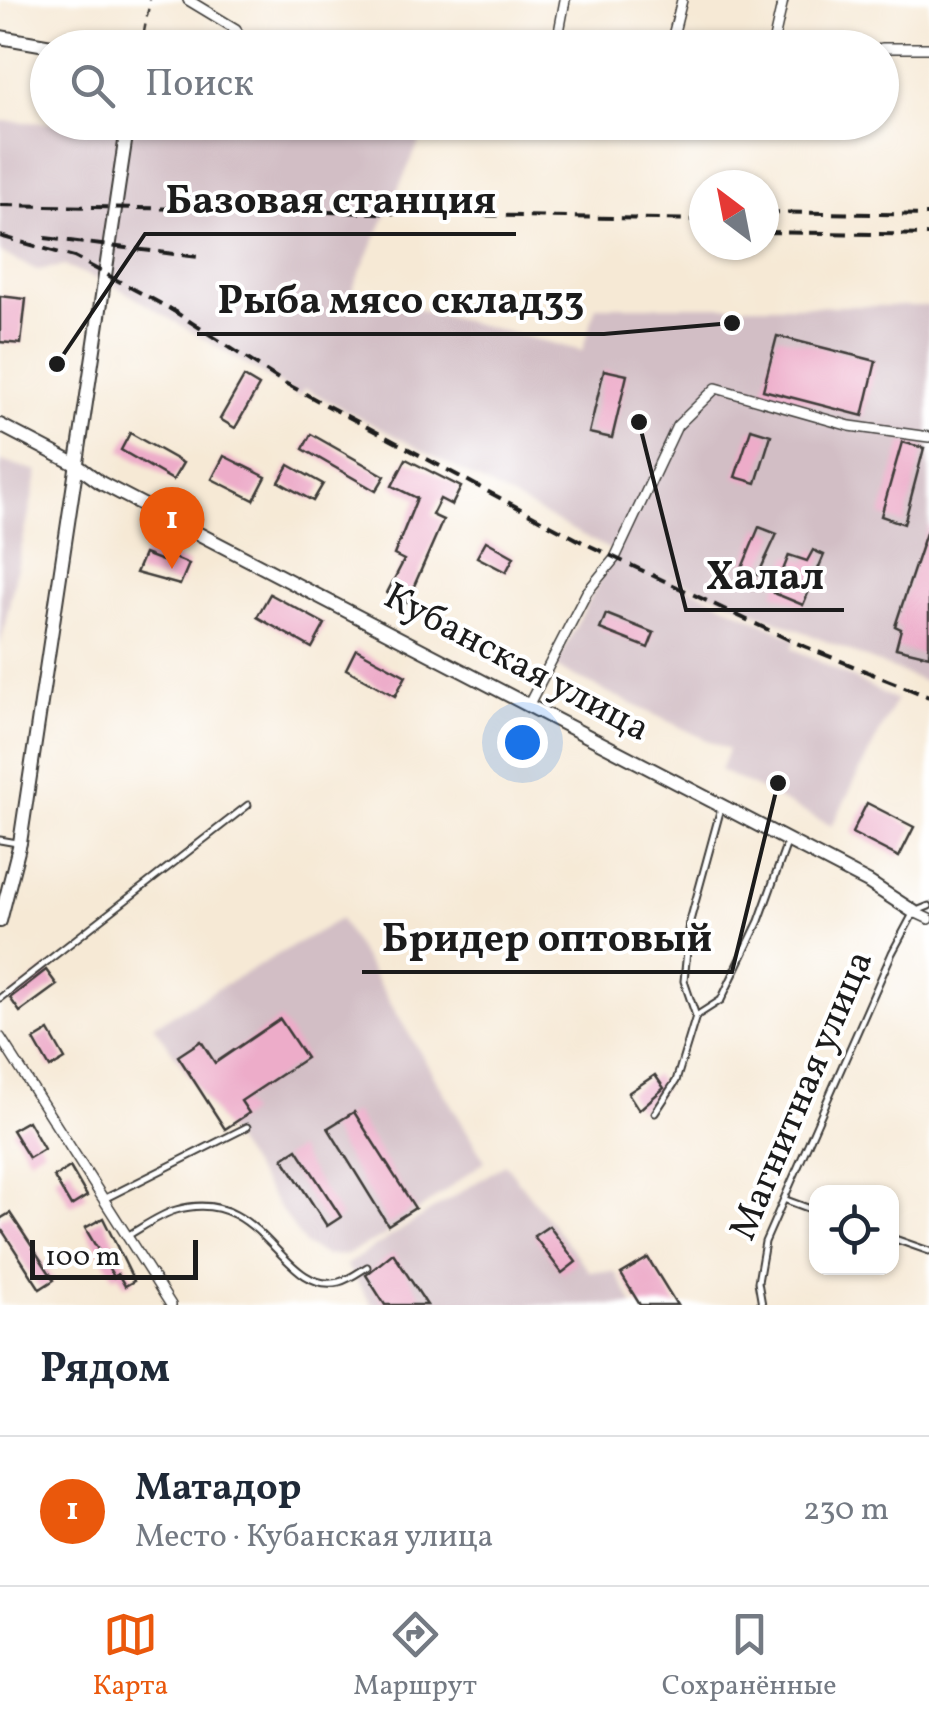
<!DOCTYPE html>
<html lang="ru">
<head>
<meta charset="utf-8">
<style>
  body { margin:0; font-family:Vollkorn,serif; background:#f6f6f7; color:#1f2937 }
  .controls { position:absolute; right:30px; bottom:30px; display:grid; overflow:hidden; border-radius:20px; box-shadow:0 2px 8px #0004 }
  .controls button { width:90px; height:90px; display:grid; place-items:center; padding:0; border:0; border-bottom:2px solid #e0e1e3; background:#fff; color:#1f2937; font:50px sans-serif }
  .compass { position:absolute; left:689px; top:170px; width:90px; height:90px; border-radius:50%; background:#fff; box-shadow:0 2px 8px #0004; rotate:328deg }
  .scale { position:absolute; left:30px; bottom:25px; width:168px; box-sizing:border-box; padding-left:10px; border:5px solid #1c1c1c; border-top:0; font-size:28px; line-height:35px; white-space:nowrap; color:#1c1c1c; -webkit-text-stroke:8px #fff; paint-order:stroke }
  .you { position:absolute; left:522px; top:742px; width:35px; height:35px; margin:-25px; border:8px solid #fff; border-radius:50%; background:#1a73e8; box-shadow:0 0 0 15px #1a73e833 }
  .badge { display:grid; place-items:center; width:65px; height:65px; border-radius:50%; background:#ea580c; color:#fff; font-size:32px; font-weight:700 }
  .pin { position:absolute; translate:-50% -82px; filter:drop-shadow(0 2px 5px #0008) }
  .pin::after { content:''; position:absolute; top:52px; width:35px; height:30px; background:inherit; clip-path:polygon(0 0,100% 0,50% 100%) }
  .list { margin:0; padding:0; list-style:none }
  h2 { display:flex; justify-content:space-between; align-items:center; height:130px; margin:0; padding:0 40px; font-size:42px }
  h2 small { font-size:32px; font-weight:400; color:#747a83 }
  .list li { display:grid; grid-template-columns:65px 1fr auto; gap:30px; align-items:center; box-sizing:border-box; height:150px; padding:0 40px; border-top:2px solid #e0e1e3 }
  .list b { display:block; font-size:38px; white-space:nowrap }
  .list p { margin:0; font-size:32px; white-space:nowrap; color:#747a83 }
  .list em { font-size:32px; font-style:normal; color:#747a83 }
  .icon { flex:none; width:55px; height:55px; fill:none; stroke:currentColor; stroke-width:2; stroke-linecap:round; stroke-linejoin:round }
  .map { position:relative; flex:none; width:929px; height:1305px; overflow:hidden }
  .search { position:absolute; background:#fff; box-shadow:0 2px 8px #0004; left:30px; right:30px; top:30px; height:110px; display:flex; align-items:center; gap:25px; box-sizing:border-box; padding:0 35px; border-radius:55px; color:#747a83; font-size:38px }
  .sheet { height:280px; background:#fff }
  nav { display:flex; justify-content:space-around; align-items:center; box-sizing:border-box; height:140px; border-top:2px solid #e0e1e3; background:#fff; font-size:28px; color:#747a83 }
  nav a { display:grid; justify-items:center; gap:5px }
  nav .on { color:#ea580c }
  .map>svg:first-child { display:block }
</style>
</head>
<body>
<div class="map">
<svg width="929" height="1305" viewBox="0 0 929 1305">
  <rect width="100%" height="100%" fill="#fff"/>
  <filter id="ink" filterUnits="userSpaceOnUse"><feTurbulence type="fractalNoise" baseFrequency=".01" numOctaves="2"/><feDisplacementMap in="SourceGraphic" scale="20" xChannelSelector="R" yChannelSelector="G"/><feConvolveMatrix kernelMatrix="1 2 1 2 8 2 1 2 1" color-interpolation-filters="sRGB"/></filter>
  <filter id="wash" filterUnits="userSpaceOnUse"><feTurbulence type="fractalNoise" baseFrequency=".0048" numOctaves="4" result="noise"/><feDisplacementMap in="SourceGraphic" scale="40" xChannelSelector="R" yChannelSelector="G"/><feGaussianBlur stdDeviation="2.25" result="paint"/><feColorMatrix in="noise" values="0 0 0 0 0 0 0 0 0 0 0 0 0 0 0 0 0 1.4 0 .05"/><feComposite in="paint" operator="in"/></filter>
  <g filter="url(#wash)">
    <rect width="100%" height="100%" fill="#f6e9d5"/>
    <g fill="#d2bec5">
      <polygon points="0,121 422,137 351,292 582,351 596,306 929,306 929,684 652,569 796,639 792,648 896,700 832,826 720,770 728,750 555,667 614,552 304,388 300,397 117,287 65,266 37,270 0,252"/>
      <polygon points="0,461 38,471 0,647"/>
      <polygon points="340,919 485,1161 383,1237 345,1255 326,1256 305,1245 154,1025"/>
      <polygon points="505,1164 589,1271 615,1272 634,1305 372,1305 346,1265"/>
    </g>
    <g id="blocks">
      <g fill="#edacc9">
        <polygon points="0,296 26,299 21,344 0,342"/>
        <polygon points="777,336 876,361 863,416 763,390"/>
        <polygon points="604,370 627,375 612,438 589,433"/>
        <polygon points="244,377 259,386 235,428 220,419"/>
        <polygon points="751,429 771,435 756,483 735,477"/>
        <polygon points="130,433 183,463 173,480 121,450"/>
        <polygon points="311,434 385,476 376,491 303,449"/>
        <polygon points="902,442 924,448 904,524 881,516"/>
        <polygon points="224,456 266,477 254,500 212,479"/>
        <polygon points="406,459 461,487 452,505 440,499 432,515 443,520 407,602 387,593 404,560 394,555 417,498 392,486"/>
        <polygon points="289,465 323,484 313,501 279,482"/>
        <polygon points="929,524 929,656 896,648 901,629 895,626"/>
        <polygon points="759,527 777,534 758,575 742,568"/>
        <polygon points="486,541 514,557 506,572 477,557"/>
        <polygon points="813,550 824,555 803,605 774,593 789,555 807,561"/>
        <polygon points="144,554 162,561 165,554 189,564 180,585 136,573"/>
        <polygon points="270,594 325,624 312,648 257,617"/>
        <polygon points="606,614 654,633 648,648 600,629"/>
        <polygon points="356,649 406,676 395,696 346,669"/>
        <polygon points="867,803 914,827 899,857 852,833"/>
        <polygon points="46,970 57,985 20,1012 10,998"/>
        <polygon points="280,1019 306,1058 241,1101 249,1113 225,1129 178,1056 201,1041 215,1063"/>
        <polygon points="49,1031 65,1059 50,1068 34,1040"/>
        <polygon points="655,1075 664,1088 639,1110 628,1093"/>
        <polygon points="354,1112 415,1208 388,1225 328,1128"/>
        <polygon points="28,1121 44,1149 29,1158 12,1130"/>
        <polygon points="297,1149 341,1217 327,1226 283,1158"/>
        <polygon points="70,1167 87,1196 71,1206 54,1177"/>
        <polygon points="10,1213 54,1280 40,1289 0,1227 0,1219"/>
        <polygon points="103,1218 134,1281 125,1286 118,1274 114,1277 85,1228"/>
        <polygon points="549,1226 576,1262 562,1273 534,1236"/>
        <polygon points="393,1253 427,1305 385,1305 366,1275"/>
        <polygon points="648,1258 677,1305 640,1305 621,1274"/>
      </g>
    </g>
  </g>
  <g filter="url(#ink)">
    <use href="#blocks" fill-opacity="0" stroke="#3d3b38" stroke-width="2.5"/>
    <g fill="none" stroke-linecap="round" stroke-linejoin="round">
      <g stroke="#3d3b38" stroke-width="9">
        <g id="lane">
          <polyline points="0,840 17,843"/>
          <polyline points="0,998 248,805"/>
          <polyline points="696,1016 721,1000 759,921 787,843"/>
          <polyline points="655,1113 676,1081 696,1016 684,981 690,921 721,808"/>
          <polyline points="104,1199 247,1127"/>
          <polyline points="786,1200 816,1211"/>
          <path d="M 127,1236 C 143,1227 159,1215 176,1210 C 264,1184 281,1296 339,1282 C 348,1280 359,1272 367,1267"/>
          <polyline points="892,1238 929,1251"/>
          <polyline points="762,1305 758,1282 765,1242 892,953 914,912 929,906"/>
        </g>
      </g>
      <g stroke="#3d3b38" stroke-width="12">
        <g id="street">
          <polyline points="188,0 236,29 244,48"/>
          <polyline points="556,48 565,0"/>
          <polyline points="670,48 682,0"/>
          <polyline points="772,48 783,0"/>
          <polyline points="882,48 929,48"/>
          <polyline points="528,706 587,592 615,558 677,426 716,388 850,426 929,437"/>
          <polyline points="914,912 929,919"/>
          <polyline points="0,1037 171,1305"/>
        </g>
      </g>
      <g stroke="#3d3b38" stroke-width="16">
        <g id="secondary">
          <polyline points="0,37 63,48"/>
          <polyline points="0,425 75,464 101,483 868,882 914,912"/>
          <polyline points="0,921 20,843 128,122"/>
        </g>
      </g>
      <polyline stroke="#3d3b38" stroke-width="2.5" stroke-dasharray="8 8" stroke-linecap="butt" points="141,48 150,0"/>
      <use href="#lane" stroke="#fff" stroke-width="5"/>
      <use href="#street" stroke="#fff" stroke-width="9"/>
      <use href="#secondary" stroke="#fff" stroke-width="12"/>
      <g stroke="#1c1c1c" stroke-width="4" stroke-dasharray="15 8" stroke-linecap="butt">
        <polyline points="0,205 704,220"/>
        <polyline points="764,212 929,215"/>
        <polyline points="764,232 929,235"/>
        <polyline points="0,236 74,257 178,313"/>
        <polyline points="45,238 199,257"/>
        <polyline points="169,308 283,382 586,544 794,642 929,697"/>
      </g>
    </g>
  </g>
  <g text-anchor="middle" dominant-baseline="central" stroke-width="8" stroke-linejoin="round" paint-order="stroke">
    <g font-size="38" fill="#1c1c1c" stroke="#fff">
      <text transform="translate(516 664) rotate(28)">Кубанская улица</text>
      <text transform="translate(803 1096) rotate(-67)">Магнитная улица</text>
    </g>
  </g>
  <path fill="none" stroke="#1c1c1c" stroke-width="4" d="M57 364L145 234H516M732 323L604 334H197M639 422L686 610H844M778 783L732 972H362"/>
  <g fill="#1c1c1c" stroke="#fff" stroke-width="4">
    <circle cx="57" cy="364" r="10"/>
    <circle cx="732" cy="323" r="10"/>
    <circle cx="639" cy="422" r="10"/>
    <circle cx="778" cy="783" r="10"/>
  </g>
  <g font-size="40" text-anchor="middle" font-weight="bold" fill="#1c1c1c" stroke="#fff" stroke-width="8" stroke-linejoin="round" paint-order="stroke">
    <text x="331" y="213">Базовая станция</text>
    <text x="401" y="313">Рыба мясо склад33</text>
    <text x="765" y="589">Халал</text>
    <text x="547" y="951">Бридер оптовый</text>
  </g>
</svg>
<div class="controls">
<button><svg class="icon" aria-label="locate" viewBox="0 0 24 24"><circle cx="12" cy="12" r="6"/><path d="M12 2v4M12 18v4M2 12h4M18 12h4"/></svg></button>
</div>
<svg class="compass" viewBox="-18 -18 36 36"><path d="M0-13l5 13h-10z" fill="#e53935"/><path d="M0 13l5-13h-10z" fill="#747a83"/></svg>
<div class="scale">100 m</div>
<div class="you"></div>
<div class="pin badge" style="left:172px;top:569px">1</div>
<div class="search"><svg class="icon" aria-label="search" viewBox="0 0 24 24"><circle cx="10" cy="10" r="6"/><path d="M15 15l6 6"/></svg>Поиск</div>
</div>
<section class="sheet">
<h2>Рядом<small></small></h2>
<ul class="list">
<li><span class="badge">1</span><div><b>Матадор</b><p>Место · Кубанская улица</p></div><em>230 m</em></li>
</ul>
</section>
<nav>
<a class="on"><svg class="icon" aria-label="map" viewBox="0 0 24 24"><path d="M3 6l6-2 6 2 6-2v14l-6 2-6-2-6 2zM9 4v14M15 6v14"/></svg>Карта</a>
<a><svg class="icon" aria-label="directions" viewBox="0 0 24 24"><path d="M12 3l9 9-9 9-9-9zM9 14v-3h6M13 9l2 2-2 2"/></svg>Маршрут</a>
<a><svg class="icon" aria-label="saved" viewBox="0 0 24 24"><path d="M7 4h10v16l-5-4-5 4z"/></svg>Сохранённые</a>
</nav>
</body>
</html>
